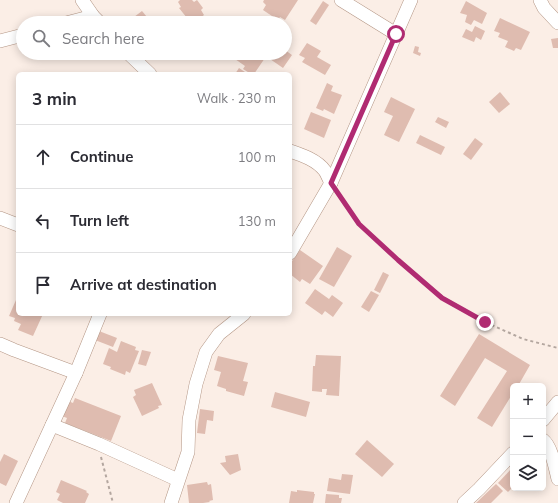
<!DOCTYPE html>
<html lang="en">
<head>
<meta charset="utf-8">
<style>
  body { margin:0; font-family:Mulish,sans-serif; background:#f7f7f7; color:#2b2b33 }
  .controls { position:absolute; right:12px; bottom:12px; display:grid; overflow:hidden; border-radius:6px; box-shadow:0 2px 10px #0003 }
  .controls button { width:36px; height:36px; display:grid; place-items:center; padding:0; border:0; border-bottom:1px solid #e1e1e2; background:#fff; color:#2b2b33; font:20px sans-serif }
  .stop { position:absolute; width:12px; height:12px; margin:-9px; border:3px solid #b02b72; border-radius:50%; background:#fff }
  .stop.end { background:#b02b72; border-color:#fff; box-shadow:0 1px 4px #0008 }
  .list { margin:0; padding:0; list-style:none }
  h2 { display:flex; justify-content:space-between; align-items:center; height:52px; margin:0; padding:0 16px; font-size:17px }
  h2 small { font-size:13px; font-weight:400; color:#7c7c81 }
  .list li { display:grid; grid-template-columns:26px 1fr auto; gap:12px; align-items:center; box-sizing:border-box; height:64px; padding:0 16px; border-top:1px solid #e1e1e2 }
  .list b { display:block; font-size:15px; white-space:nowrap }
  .list em { font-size:13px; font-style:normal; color:#7c7c81 }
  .icon { flex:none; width:22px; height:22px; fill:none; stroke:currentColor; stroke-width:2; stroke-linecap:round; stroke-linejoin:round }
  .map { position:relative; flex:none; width:558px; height:503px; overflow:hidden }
  .search { position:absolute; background:#fff; box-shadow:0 2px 10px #0003; left:16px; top:16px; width:276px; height:44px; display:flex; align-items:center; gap:10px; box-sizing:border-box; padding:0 14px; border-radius:22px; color:#7c7c81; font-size:15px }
  .panel { position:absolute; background:#fff; box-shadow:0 2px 10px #0003; left:16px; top:72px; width:276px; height:244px; border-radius:6px }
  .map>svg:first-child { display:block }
</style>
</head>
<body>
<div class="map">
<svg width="558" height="503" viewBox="0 0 558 503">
  <rect width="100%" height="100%" fill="#fbeee6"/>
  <g fill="#dfbcb0">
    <polygon points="180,0 192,0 194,2 197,0 203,8 201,10 204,15 194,23 191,23 179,8 181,7 178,2"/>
    <polygon points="264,0 298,0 285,20 280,17 278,20 263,10 266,5 263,2"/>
    <polygon points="323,1 329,5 316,25 310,21"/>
    <polygon points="466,1 487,13 482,24 474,20 471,25 465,22 467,15 460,13"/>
    <polygon points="142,11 152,23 132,23 130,20"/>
    <polygon points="208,18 212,23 201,23"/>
    <polygon points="500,18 530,32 521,50 516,48 514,51 505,47 508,41 498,37 500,33 494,31"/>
    <polygon points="475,26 485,31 481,40 476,37 474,42 462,37 466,29 472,32"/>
    <polygon points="558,38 558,48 553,48 551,39"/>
    <polygon points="307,43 321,51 317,57 331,65 325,75 302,62 305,58 299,55"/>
    <polygon points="415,46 419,47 418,52 421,53 420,56 413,53"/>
    <polygon points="285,50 292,55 283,68 270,59 274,53 285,53"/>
    <polygon points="234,53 264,53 267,55 254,74 251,74 243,69 245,66 235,59 237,56 233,54"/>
    <polygon points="239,68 248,74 235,74"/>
    <polygon points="327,83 333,86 331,91 342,95 334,114 324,109 323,111 316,108"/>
    <polygon points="500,92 510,104 499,113 489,102"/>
    <polygon points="391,97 415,109 399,142 384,135 393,116 384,112"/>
    <polygon points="311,112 331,120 324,138 304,129"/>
    <polygon points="438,117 449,122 446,128 435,122"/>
    <polygon points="420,135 445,147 441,155 416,143"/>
    <polygon points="475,138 483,144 471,160 463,154"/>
    <polygon points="337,247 352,256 334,287 319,279"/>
    <polygon points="300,250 323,266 310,284 302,279 300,282 290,274 290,264"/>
    <polygon points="383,272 389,275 380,293 374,290"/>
    <polygon points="315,289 329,299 332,295 343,303 333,317 325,311 322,315 305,303"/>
    <polygon points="371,291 379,295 369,312 361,307"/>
    <polygon points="16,300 18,301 18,314 43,314 33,336 18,330 21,324 14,321 15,318 9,316"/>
    <polygon points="99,331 117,338 113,347 95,340"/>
    <polygon points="479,334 530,365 518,386 513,386 513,393 492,427 477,418 507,371 485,358 455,406 440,396"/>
    <polygon points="121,341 136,347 135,350 139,351 130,373 126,371 125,375 110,369 111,367 103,364 109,348 117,352"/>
    <polygon points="142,350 151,352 146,366 138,364"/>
    <polygon points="316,355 341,356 339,396 326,395 327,389 322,389 322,392 312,391 313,366 315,366"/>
    <polygon points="218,356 248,363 243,381 248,382 244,396 226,391 226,389 217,386 221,372 214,370"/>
    <polygon points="152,383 162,405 158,406 159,408 142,416 133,397 136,395 134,390"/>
    <polygon points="275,392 310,402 306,417 271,407"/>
    <polygon points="75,398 121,416 111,441 65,423 67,418 62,416 68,401 73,403"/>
    <polygon points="200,409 214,411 213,421 207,420 205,434 197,433"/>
    <polygon points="367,440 394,464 382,477 355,454"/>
    <polygon points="4,454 18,461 6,486 0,483 0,462"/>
    <polygon points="238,454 241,470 230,475 220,463 226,462 225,456"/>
    <polygon points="513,467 513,487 508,492 498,483"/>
    <polygon points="342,474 353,475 350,494 327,491 329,478 341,480"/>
    <polygon points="61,480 87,491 86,492 89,494 85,503 63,503 57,500 60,494 56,492"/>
    <polygon points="207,482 208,485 211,484 213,500 209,501 210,502 203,503 189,503 187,485"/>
    <polygon points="496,484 503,491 491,503 476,503"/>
    <polygon points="297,490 314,492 314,494 315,494 313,503 289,503 291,491 297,492"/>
    <polygon points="326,494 339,495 339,498 342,498 341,503 325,503"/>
  </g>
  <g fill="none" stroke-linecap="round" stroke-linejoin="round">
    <g stroke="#b49685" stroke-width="14">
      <g id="minor">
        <polyline points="82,0 93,16 100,23"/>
        <polyline points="341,0 396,34"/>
        <polyline points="540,0 544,8 558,23"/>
        <polyline points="66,23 93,16"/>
        <polyline points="0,41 23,35"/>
        <polyline points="128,53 150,74"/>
        <path d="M 290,151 C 302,155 317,160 325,171 C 327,174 329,179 331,183"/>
        <polyline points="0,218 18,225"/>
        <polyline points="290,253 331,183 411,0"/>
        <polyline points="0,344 14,350 76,373"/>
        <polyline points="543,420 558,402"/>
        <polyline points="52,425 99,444 178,480"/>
        <path d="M 543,440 C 552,447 555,468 558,479"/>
        <polyline points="16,503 76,373 100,314"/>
        <polyline points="171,503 188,452 189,420 196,384 206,352 219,334 244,314"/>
        <polyline points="464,503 479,489 513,453"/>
      </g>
    </g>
    <g stroke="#b3a69f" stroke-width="2" stroke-dasharray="3 3" stroke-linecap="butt">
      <polyline points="338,194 359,224 398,260 443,297 485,322 523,339 558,348"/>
      <polyline points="101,457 113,503"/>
    </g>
    <use href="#minor" stroke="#fff" stroke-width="13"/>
  </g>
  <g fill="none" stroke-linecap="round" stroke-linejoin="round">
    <polyline stroke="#b02b72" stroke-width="5" points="396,34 331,183 359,224 398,260 442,298 485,322"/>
  </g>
</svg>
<div class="controls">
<button>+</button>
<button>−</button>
<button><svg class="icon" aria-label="layers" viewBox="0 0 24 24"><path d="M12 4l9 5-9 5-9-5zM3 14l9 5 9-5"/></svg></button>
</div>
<div class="stop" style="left:396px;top:34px"></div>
<div class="stop end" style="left:485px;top:322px"></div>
<div class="search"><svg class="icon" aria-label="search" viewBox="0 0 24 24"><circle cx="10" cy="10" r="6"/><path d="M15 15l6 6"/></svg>Search here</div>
<section class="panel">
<h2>3 min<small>Walk · 230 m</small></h2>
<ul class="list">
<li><svg class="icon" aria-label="ahead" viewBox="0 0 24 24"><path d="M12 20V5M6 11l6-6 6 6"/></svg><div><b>Continue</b></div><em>100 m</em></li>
<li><svg class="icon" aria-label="left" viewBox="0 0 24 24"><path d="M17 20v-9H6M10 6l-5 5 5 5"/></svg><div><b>Turn left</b></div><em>130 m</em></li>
<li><svg class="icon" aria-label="arrive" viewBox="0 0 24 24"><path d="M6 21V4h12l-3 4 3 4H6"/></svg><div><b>Arrive at destination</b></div></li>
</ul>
</section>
</div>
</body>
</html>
